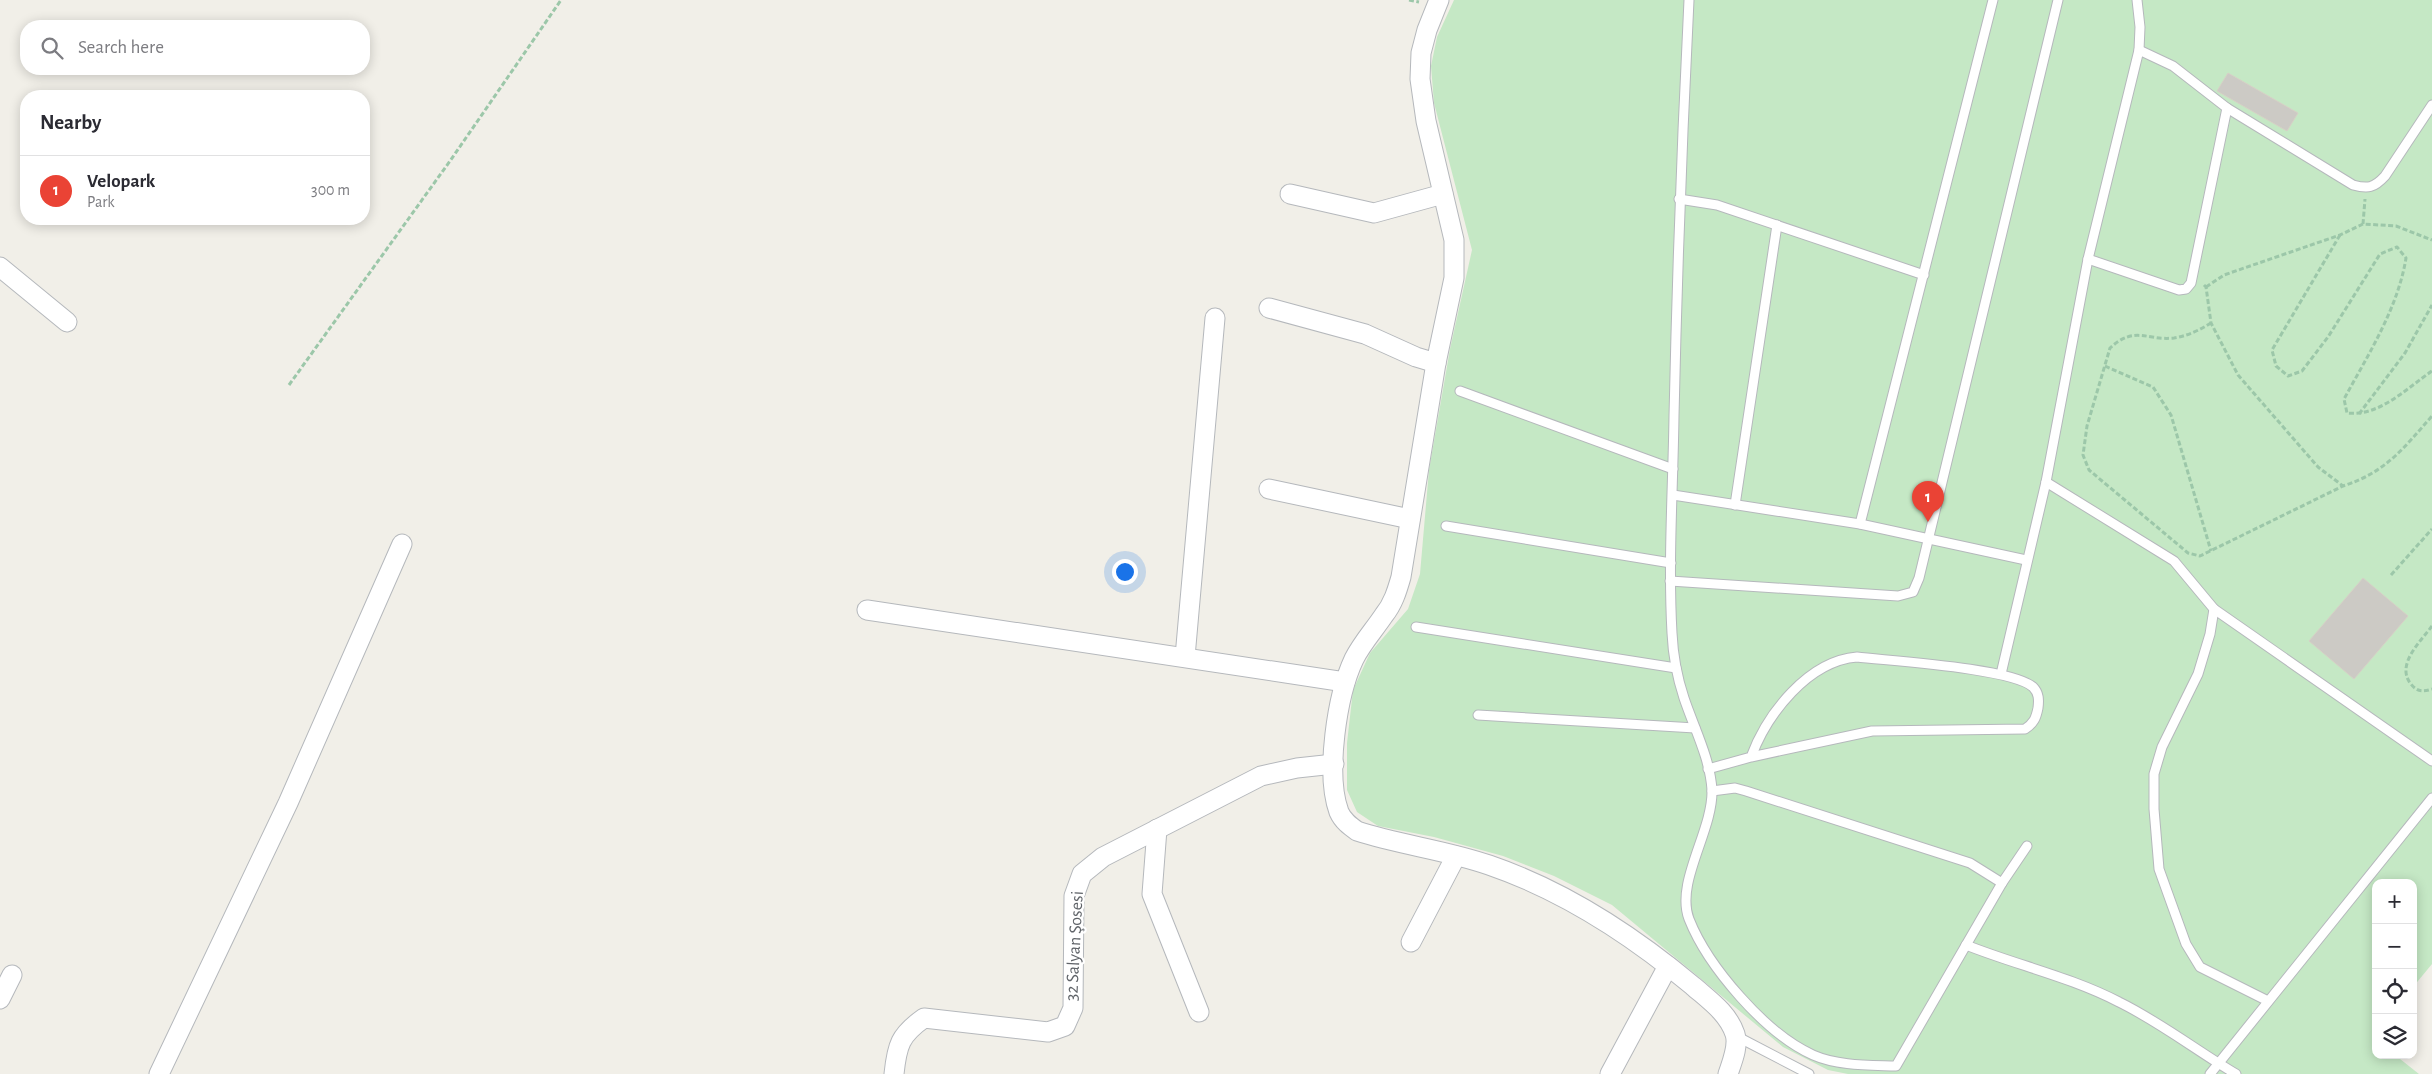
<!DOCTYPE html>
<html lang="en">
<head>
<meta charset="utf-8">
<style>
  body { margin:0; font-family:"Alegreya Sans",sans-serif; background:#f2f2f3; color:#2b2b33 }
  .controls { position:absolute; right:15px; bottom:15px; display:grid; overflow:hidden; border-radius:10px; box-shadow:0 2px 12px #0003 }
  .controls button { width:45px; height:45px; display:grid; place-items:center; padding:0; border:0; border-bottom:1px solid #e1e1e2; background:#fff; color:#2b2b33; font:25px sans-serif }
  .you { position:absolute; left:1124px; top:571px; width:18px; height:18px; margin:-12px; border:4px solid #fff; border-radius:50%; background:#1a73e8; box-shadow:0 0 0 8px #1a73e833 }
  .badge { display:grid; place-items:center; width:32px; height:32px; border-radius:50%; background:#ea4335; color:#fff; font-size:16px; font-weight:700 }
  .pin { position:absolute; translate:-50% -41px; filter:drop-shadow(0 1px 2px #0008) }
  .pin::after { content:''; position:absolute; top:26px; width:18px; height:15px; background:inherit; clip-path:polygon(0 0,100% 0,50% 100%) }
  .list { margin:0; padding:0; list-style:none }
  h2 { display:flex; justify-content:space-between; align-items:center; height:65px; margin:0; padding:0 20px; font-size:21px }
  h2 small { font-size:16px; font-weight:400; color:#7c7c81 }
  .list li { display:grid; grid-template-columns:32px 1fr auto; gap:15px; align-items:center; box-sizing:border-box; height:70px; padding:0 20px; border-top:1px solid #e1e1e2 }
  .list b { display:block; font-size:19px; white-space:nowrap }
  .list p { margin:0; font-size:16px; white-space:nowrap; color:#7c7c81 }
  .list em { font-size:16px; font-style:normal; color:#7c7c81 }
  .icon { flex:none; width:28px; height:28px; fill:none; stroke:currentColor; stroke-width:2; stroke-linecap:round; stroke-linejoin:round }
  .map { position:relative; flex:none; width:2432px; height:1074px; overflow:hidden }
  .search { position:absolute; background:#fff; box-shadow:0 2px 12px #0003; left:20px; top:20px; width:350px; height:55px; display:flex; align-items:center; gap:12px; box-sizing:border-box; padding:0 18px; border-radius:20px; color:#7c7c81; font-size:19px }
  .panel { position:absolute; background:#fff; box-shadow:0 2px 12px #0003; left:20px; top:90px; width:350px; height:135px; border-radius:20px }
  .map>svg:first-child { display:block }
</style>
</head>
<body>
<div class="map">
<svg width="2432" height="1074" viewBox="0 0 2432 1074">
  <rect width="100%" height="100%" fill="#f1efe8"/>
  <polygon fill="#c5e8c5" points="1454,0 2432,0 2432,964 2413,987 2413,883 2376,883 2376,1055 2395,1055 2419,1074 1848,1074 1828,1070 1783,1047 1612,905 1554,876 1503,856 1434,837 1378,826 1357,812 1347,790 1347,743 1353,690 1370,653 1408,609 1420,574 1429,470 1450,349 1472,250 1434,103 1431,66 1437,37"/>
  <g fill="#cccac5" stroke="#d6d1c6">
    <polygon points="2228,73 2298,113 2287,131 2217,91"/>
    <polygon points="2363,578 2408,616 2354,679 2309,641"/>
  </g>
  <g fill="none" stroke-linecap="round" stroke-linejoin="round">
    <g stroke="#b5b8bc" stroke-width="11">
      <g id="lane">
        <path d="M 1689,0 C 1682,139 1677,277 1674,416 C 1673,488 1668,561 1672,633 C 1673,655 1677,677 1684,698 C 1694,728 1710,758 1712,790 C 1713,831 1675,882 1689,919 C 1708,967 1766,1034 1813,1055 C 1838,1066 1869,1065 1896,1066 L 2002,883 L 2027,846"/>
        <path d="M 2139,50 L 2173,66 L 2227,108 L 2353,185 C 2368,189 2374,188 2385,176 L 2432,105"/>
        <polyline points="1679,199 1717,205 1924,275"/>
        <polyline points="2088,259 2179,290 2186,289 2191,283 2227,108"/>
        <polyline points="1460,391 1673,469"/>
        <polyline points="2046,482 2174,561 2214,609 2432,761"/>
        <polyline points="1673,495 1860,524 2026,560"/>
        <polyline points="1735,505 1777,225"/>
        <polyline points="1860,524 1993,0"/>
        <polyline points="1446,526 1671,563"/>
        <polyline points="1670,581 1898,596 1913,592 1919,578 2058,0"/>
        <polyline points="2214,609 2210,634 2198,674 2162,747 2154,774 2154,809 2159,869 2186,944 2200,967 2268,1001"/>
        <polyline points="1416,627 1676,668"/>
        <polyline points="2001,674 2046,482 2088,259 2139,50 2140,27 2137,0"/>
        <polyline points="1478,715 1695,728"/>
        <path d="M 1708,769 L 1751,757 L 1872,731 L 2025,729 C 2034,723 2036,718 2038,708 C 2039,700 2039,693 2033,687 C 2011,668 1891,661 1857,657 C 1808,661 1767,714 1751,757"/>
        <polyline points="1712,791 1735,788 1746,791 1970,863 2002,883"/>
        <path d="M 1966,945 C 2016,965 2071,977 2119,1002 C 2160,1022 2197,1051 2236,1074"/>
        <polyline points="1736,1036 1809,1074"/>
        <polyline points="2210,1074 2432,798"/>
      </g>
    </g>
    <g stroke="#b5b8bc" stroke-width="21">
      <g id="street">
        <path d="M 1439,0 L 1427,30 L 1421,53 L 1420,79 L 1426,121 L 1454,240 L 1454,278 L 1436,363 L 1401,577 C 1397,591 1393,604 1384,615 C 1374,630 1362,643 1354,659 C 1337,695 1325,774 1339,812 C 1343,821 1350,826 1357,831 C 1400,845 1446,850 1489,865 C 1565,891 1632,935 1693,986 C 1709,1000 1728,1013 1735,1034 C 1739,1046 1732,1062 1728,1074"/>
        <polyline points="1290,194 1374,213 1443,194"/>
        <polyline points="0,267 67,322"/>
        <polyline points="1269,308 1365,334 1416,357 1436,363"/>
        <polyline points="1269,489 1410,519"/>
        <polyline points="867,610 1345,682"/>
        <polyline points="1185,657 1215,318"/>
        <polyline points="1157,829 1152,894 1199,1012"/>
        <polyline points="1411,942 1456,856"/>
        <polyline points="0,999 12,975"/>
        <polyline points="159,1074 288,803 402,544"/>
        <path d="M 894,1074 C 897,1045 900,1035 924,1018 L 1048,1032 L 1065,1026 L 1073,1008 L 1074,896 L 1082,874 L 1103,857 L 1261,776 L 1297,768 L 1334,764"/>
        <polyline points="1610,1074 1668,966"/>
      </g>
    </g>
    <g stroke="#9cc7a9" stroke-width="3" stroke-dasharray="5 2.5" stroke-linecap="butt">
      <polyline points="1409,0 1419,2"/>
      <polyline points="2363,224 2365,199"/>
      <path d="M 2340,235 L 2272,350 L 2276,366 L 2288,376 L 2302,371 L 2328,337 L 2380,254 L 2397,247 L 2406,258 C 2398,308 2368,355 2344,399 L 2347,413 C 2379,417 2407,388 2432,371"/>
      <polyline points="2204,285 2206,287 2211,323 2238,375 2318,467 2343,486"/>
      <polyline points="2206,287 2224,275 2340,235 2363,224 2396,226 2432,240"/>
      <path d="M 2211,323 C 2200,330 2187,336 2174,338 C 2147,341 2135,325 2110,348 L 2087,426 L 2083,455 L 2089,470 L 2188,553 L 2200,556 L 2343,486 C 2386,472 2403,449 2432,416"/>
      <polyline points="2105,366 2153,387 2171,415 2211,551"/>
      <polyline points="289,385 450,161 561,0"/>
      <polyline points="2359,414 2405,353 2432,305"/>
      <polyline points="2391,575 2432,529"/>
      <path d="M 2432,626 C 2421,641 2395,665 2411,684 C 2417,692 2423,692 2432,689"/>
    </g>
    <use href="#lane" stroke="#fff" stroke-width="9"/>
    <use href="#street" stroke="#fff" stroke-width="19"/>
  </g>
  <g text-anchor="middle" dominant-baseline="central" stroke-width="4.5" stroke-linejoin="round" paint-order="stroke">
    <g font-size="18" fill="#5f6368" stroke="#fff">
      <text transform="translate(1075 946) rotate(-87)">32 Salyan Şosesi</text>
    </g>
  </g>
</svg>
<div class="controls">
<button>+</button>
<button>−</button>
<button><svg class="icon" aria-label="locate" viewBox="0 0 24 24"><circle cx="12" cy="12" r="6"/><path d="M12 2v4M12 18v4M2 12h4M18 12h4"/></svg></button>
<button><svg class="icon" aria-label="layers" viewBox="0 0 24 24"><path d="M12 4l9 5-9 5-9-5zM3 14l9 5 9-5"/></svg></button>
</div>
<div class="you"></div>
<div class="pin badge" style="left:1928px;top:522px">1</div>
<div class="search"><svg class="icon" aria-label="search" viewBox="0 0 24 24"><circle cx="10" cy="10" r="6"/><path d="M15 15l6 6"/></svg>Search here</div>
<section class="panel">
<h2>Nearby<small></small></h2>
<ul class="list">
<li><span class="badge">1</span><div><b>Velopark</b><p>Park</p></div><em>300 m</em></li>
</ul>
</section>
</div>
</body>
</html>
